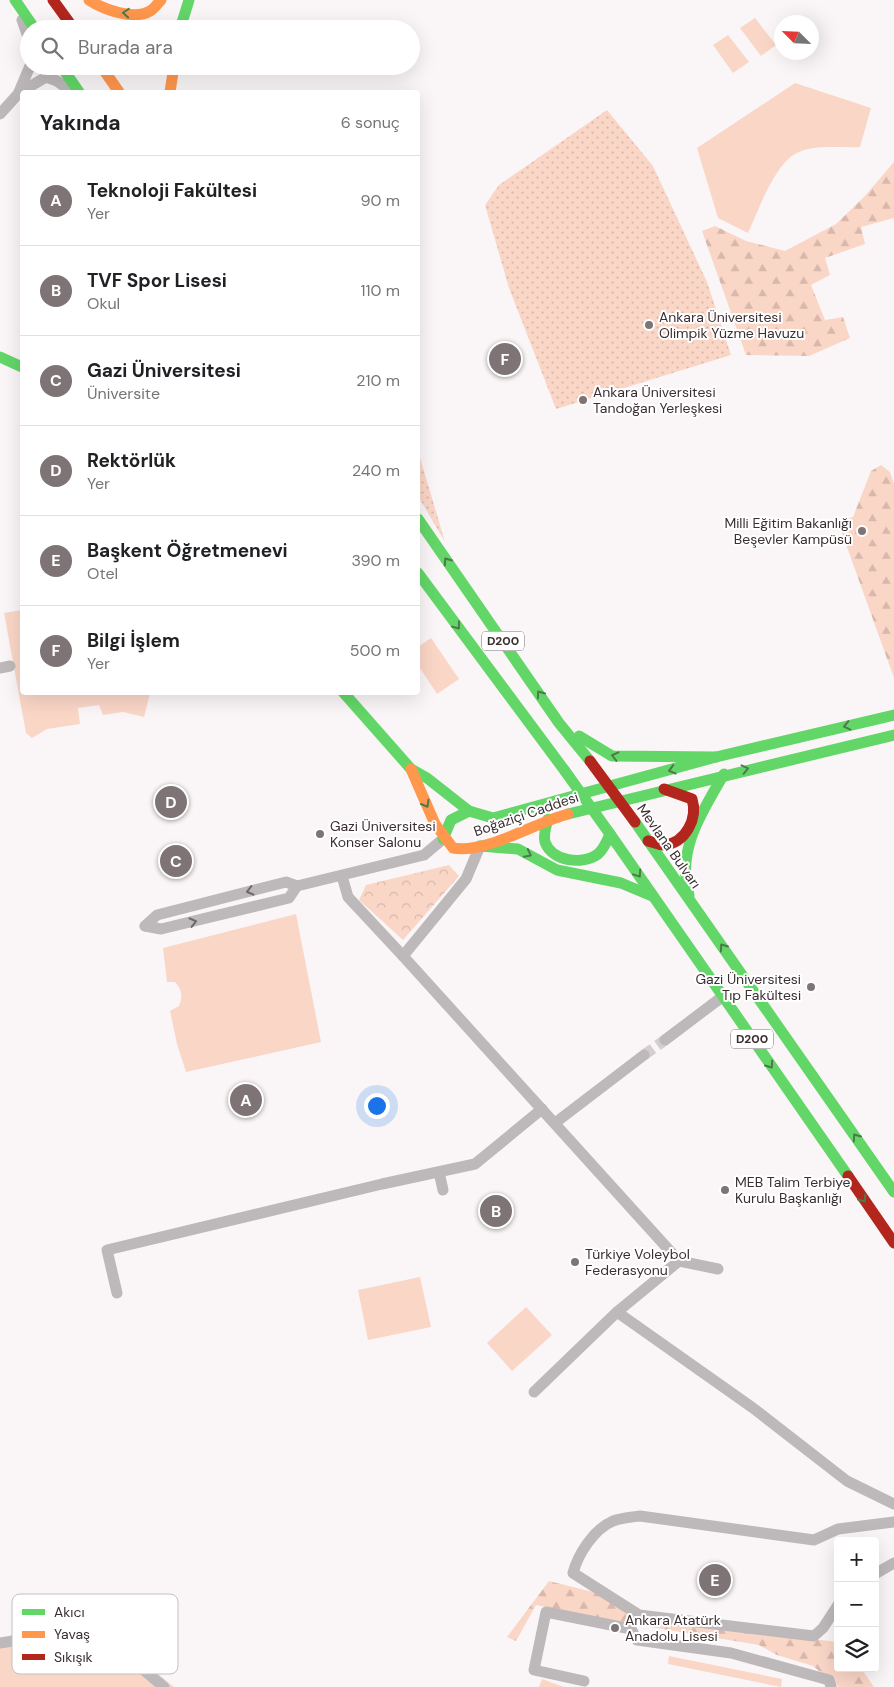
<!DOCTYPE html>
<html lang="tr">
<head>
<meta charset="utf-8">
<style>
  body { margin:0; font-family:"DM Sans",sans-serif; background:#f2f2f2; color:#202124 }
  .controls { position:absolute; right:15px; bottom:15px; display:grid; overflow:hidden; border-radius:5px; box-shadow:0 5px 20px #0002 }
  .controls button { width:45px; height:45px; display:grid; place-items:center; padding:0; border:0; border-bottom:1px solid #e0e0e0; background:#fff; color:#202124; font:25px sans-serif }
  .compass { position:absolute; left:774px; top:15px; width:45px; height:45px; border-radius:50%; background:#fff; box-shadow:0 5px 20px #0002; rotate:294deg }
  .you { position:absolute; left:376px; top:1105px; width:18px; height:18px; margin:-12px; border:4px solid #fff; border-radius:50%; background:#1a73e8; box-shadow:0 0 0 8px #1a73e833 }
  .badge { display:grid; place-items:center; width:32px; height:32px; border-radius:50%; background:#7e7476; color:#fff; font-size:16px; font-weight:700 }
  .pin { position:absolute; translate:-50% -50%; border:2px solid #fff; box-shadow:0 1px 5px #0006 }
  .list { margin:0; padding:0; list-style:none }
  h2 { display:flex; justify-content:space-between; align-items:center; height:65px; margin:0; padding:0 20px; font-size:21px }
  h2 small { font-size:16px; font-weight:400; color:#757577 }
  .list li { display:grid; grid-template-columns:32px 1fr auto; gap:15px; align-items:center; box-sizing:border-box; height:90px; padding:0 20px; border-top:1px solid #e0e0e0 }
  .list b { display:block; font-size:19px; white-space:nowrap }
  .list p { margin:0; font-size:16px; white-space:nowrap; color:#757577 }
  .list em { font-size:16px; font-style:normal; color:#757577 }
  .icon { flex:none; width:28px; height:28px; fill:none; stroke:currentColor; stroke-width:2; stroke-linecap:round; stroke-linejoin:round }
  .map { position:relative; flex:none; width:894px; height:1687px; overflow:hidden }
  .search { position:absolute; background:#fff; box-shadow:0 5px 20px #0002; left:20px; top:20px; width:400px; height:55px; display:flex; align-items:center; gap:12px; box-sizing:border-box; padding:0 18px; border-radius:28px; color:#757577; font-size:19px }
  .panel { position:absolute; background:#fff; box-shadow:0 5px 20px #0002; left:20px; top:90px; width:400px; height:605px; border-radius:5px }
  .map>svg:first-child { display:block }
</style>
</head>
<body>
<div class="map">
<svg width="894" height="1687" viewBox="0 0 894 1687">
  <defs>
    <pattern id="forest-firs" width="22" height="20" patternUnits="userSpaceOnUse" patternTransform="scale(1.25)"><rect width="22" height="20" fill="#fad6c7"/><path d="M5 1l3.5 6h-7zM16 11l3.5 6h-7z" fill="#d7b8ab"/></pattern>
    <pattern id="park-crowns" width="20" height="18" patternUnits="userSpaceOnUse" patternTransform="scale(1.25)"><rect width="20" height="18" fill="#fad6c7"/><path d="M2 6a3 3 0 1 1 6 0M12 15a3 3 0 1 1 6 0" fill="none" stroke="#d7b8ab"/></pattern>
    <pattern id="garden-dots" width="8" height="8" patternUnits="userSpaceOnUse" patternTransform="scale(1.25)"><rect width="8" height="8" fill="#fad6c7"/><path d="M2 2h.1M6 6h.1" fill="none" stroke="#d7b8ab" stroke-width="1.8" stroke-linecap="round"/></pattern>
  </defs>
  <rect width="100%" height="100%" fill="#faf6f7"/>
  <g fill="#fad6c7">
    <polygon points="755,18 776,45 761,56 740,28"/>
    <polygon points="728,35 749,62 733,73 713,45"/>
    <path d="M 795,83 L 871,108 L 860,147 C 840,148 812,144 795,154 C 774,166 758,211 748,233 L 718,218 L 697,148 Z"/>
    <polygon points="22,610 22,692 150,693 144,717 123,712 103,715 99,705 78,708 80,724 47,729 32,738 26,733 4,613"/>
    <polygon points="431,638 459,679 437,694 418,665 418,647"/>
    <path d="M 296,914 L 321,1042 L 186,1072 L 177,1044 L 170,1011 L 179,1006 C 183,996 182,990 175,982 L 167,982 L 163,948 Z"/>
    <polygon points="420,1277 431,1327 368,1340 358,1290"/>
    <polygon points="526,1307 552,1335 512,1371 487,1343"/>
    <polygon points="100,1627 174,1687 0,1687 0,1639"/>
    <polygon points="669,1656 782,1679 781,1687 668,1664"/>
    <polygon points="542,1679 564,1687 539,1687"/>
  </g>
  <g fill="url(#forest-firs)">
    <polygon points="894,162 894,218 861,227 865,244 825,258 830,275 811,285 825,320 843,317 850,338 809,356 746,355 702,231 715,226 746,241 785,251 836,224 864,197"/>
    <polygon points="881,465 890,472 894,484 894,678 838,522 853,517 871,471"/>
    <polygon points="549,1581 601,1594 637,1619 838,1642 838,1668 861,1668 874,1687 839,1687 813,1666 777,1655 759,1645 626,1623 536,1605 516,1641 507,1637"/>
  </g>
  <polygon fill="url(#park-crowns)" points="449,865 459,876 403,940 359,900 366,885"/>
  <g fill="url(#garden-dots)">
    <polygon points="607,110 653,166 707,282 731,355 556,409 509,288 485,205 499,185"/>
    <polygon points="418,451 445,542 418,496"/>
  </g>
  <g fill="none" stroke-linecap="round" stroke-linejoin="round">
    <polyline stroke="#d4cecf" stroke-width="11" stroke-dasharray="11 5.5" stroke-linecap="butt" points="644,1055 665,1040"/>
    <g stroke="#bdb9bb" stroke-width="11">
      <polyline points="22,20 29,40"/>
      <polyline points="19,92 30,66"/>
      <polyline points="0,114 19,93 46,77 57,81 72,92"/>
      <polyline points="0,668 10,666"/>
      <polyline points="342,876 348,897 403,956 679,1261 718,1269"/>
      <polyline points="145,926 157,915 286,882 297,886 424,855 443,839"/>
      <polyline points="145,926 161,929 289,898 297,886"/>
      <polyline points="403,956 466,879 480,846"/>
      <polyline points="665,1040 722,997"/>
      <polyline points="555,1123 644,1055"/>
      <polyline points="439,1172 443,1190"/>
      <polyline points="117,1293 107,1250 382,1184 475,1164 542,1109"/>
      <polyline points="617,1312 753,1408 847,1481 894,1504"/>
      <polyline points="534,1392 617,1312 679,1261"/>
      <polyline points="875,1574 894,1563"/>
      <path d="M 838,1605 L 823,1628 L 814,1636 L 639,1615 L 573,1573 C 578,1554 594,1529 613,1521 C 621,1518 632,1517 640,1516 L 814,1540 L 838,1529 L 894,1522"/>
      <path d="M 0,1643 C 27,1639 60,1631 88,1637 C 117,1644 142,1669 164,1687"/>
      <polyline points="584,1681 534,1670 546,1612 631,1629 637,1640 731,1653 829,1680 831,1687"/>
    </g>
    <g stroke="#63d668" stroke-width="11">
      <polyline points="15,0 35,29"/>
      <polyline points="180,29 189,0"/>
      <polyline points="61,66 79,92"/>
      <polyline points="0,357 22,367"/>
      <polyline points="418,519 559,723 590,761"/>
      <polyline points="418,573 565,771"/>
      <polyline points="343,692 411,769 427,778 469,811 493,818 716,757 894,715"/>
      <polyline points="579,736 612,756 716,757"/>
      <polyline points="568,814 894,735"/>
      <path d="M 548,819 C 546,827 543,834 545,842 C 552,862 583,865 598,854 C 604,849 607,841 610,834 L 848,1176"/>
      <polyline points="635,822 894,1192"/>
      <polyline points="443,839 451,820 469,811"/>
      <polyline points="480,846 518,849 557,870 621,883 652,896"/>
      <path d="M 689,895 C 676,850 702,812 724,774"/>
    </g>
    <g stroke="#ff974d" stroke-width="11">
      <path d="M 89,0 C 103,9 134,21 150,11 C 154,9 158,3 161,0"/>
      <polyline points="101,66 119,92"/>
      <polyline points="170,92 174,66"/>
      <path d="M 411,769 L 435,824 L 453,848 C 486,854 534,823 568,814"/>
    </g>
    <g stroke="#b3261e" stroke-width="11">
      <polyline points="53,0 74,29"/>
      <path d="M 648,841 C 653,842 659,845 664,845 C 686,843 698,818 692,799 L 664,789"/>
      <polyline points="848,1176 894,1243"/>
    </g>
    <polyline stroke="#63d668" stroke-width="11" points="565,771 610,834"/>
    <polyline stroke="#b3261e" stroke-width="11" points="590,761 635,822"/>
  </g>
  <defs><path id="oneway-chevron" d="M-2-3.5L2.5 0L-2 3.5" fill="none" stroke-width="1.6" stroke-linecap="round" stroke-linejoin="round" transform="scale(1.25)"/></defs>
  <g stroke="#4d7a4a">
    <use href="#oneway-chevron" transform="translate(126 13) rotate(-176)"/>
    <use href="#oneway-chevron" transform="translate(447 561) rotate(-125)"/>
    <use href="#oneway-chevron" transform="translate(457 626) rotate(53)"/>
    <use href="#oneway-chevron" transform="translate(540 694) rotate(-125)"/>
    <use href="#oneway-chevron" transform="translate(847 726) rotate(167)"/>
    <use href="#oneway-chevron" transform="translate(615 756) rotate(-166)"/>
    <use href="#oneway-chevron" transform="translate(745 769) rotate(-13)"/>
    <use href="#oneway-chevron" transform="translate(672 770) rotate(164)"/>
    <use href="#oneway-chevron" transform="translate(426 804) rotate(60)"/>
    <use href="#oneway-chevron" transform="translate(528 854) rotate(27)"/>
    <use href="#oneway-chevron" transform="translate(638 874) rotate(56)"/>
    <use href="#oneway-chevron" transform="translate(723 947) rotate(-125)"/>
    <use href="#oneway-chevron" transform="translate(770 1065) rotate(55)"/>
    <use href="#oneway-chevron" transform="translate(856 1137) rotate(-125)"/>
    <use href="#oneway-chevron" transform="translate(863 1199) rotate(55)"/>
  </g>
  <g stroke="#6f6668">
    <use href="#oneway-chevron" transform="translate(250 891) rotate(166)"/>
    <use href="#oneway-chevron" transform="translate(193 922) rotate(-14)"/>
  </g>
  <g fill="#7e7476" stroke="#fff" stroke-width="2">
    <circle cx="649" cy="325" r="5"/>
    <circle cx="583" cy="400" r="5"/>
    <circle cx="862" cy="531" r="5"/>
    <circle cx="320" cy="834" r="5"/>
    <circle cx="811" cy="987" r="5"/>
    <circle cx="725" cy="1190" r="5"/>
    <circle cx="575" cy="1262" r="5"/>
    <circle cx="615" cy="1628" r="5"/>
  </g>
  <g text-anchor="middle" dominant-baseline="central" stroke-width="4" stroke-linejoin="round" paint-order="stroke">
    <g fill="#fff" stroke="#766d6f" stroke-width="1">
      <rect x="482" y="631.5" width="42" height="19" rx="4"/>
      <rect x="731" y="1029.5" width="42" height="19" rx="4"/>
    </g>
    <g font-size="12" font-weight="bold" fill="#3b2e31">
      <text x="503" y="641">D200</text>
      <text x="752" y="1039">D200</text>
    </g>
    <g font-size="14" fill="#3b2e31" stroke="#fff" text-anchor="start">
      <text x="659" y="317">Ankara Üniversitesi<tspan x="659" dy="16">Olimpik Yüzme Havuzu</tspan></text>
      <text x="593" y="392">Ankara Üniversitesi<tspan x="593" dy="16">Tandoğan Yerleşkesi</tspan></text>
      <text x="852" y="523" text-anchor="end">Milli Eğitim Bakanlığı<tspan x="852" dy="16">Beşevler Kampüsü</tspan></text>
      <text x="330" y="826">Gazi Üniversitesi<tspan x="330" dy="16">Konser Salonu</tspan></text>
      <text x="801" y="979" text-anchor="end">Gazi Üniversitesi<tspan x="801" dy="16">Tıp Fakültesi</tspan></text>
      <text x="735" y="1182">MEB Talim Terbiye<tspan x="735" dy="16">Kurulu Başkanlığı</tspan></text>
      <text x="585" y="1254">Türkiye Voleybol<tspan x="585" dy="16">Federasyonu</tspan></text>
      <text x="625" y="1620">Ankara Atatürk<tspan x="625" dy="16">Anadolu Lisesi</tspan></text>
    </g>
    <g font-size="14" fill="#3b2e31" stroke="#fff">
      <text transform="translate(526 814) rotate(-19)">Boğaziçi Caddesi</text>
      <text transform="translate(669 846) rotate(55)">Mevlana Bulvarı</text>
    </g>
  </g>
  <rect x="12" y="1594" width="166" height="80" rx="8" fill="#fff" stroke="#c4c0c1" stroke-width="1"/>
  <rect x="22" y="1609" width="23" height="6" fill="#63d668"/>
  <rect x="22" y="1631" width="23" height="7" fill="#ff974d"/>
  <rect x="22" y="1654" width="23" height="6" fill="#b3261e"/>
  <g font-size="14" fill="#3b2e31">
    <text x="54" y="1617">Akıcı</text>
    <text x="54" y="1639">Yavaş</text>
    <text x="54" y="1662">Sıkışık</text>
  </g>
</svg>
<div class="controls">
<button>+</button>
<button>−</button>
<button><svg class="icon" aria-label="layers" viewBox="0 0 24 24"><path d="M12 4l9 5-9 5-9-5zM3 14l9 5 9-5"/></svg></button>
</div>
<svg class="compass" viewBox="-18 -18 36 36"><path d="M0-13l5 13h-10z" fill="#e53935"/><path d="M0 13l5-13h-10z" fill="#757577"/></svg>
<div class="you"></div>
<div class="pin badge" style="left:246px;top:1100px">A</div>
<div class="pin badge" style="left:496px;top:1211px">B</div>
<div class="pin badge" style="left:176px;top:861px">C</div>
<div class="pin badge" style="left:171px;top:802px">D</div>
<div class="pin badge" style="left:715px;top:1580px">E</div>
<div class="pin badge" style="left:505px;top:359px">F</div>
<div class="search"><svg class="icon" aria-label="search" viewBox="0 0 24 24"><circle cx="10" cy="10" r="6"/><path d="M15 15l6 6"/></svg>Burada ara</div>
<section class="panel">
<h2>Yakında<small>6 sonuç</small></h2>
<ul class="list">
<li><span class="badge">A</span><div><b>Teknoloji Fakültesi</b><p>Yer</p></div><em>90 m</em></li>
<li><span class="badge">B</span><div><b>TVF Spor Lisesi</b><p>Okul</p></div><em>110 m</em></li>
<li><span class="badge">C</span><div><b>Gazi Üniversitesi</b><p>Üniversite</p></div><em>210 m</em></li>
<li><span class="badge">D</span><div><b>Rektörlük</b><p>Yer</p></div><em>240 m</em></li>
<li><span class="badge">E</span><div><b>Başkent Öğretmenevi</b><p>Otel</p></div><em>390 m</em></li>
<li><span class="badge">F</span><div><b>Bilgi İşlem</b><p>Yer</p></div><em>500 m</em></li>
</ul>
</section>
</div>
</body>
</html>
